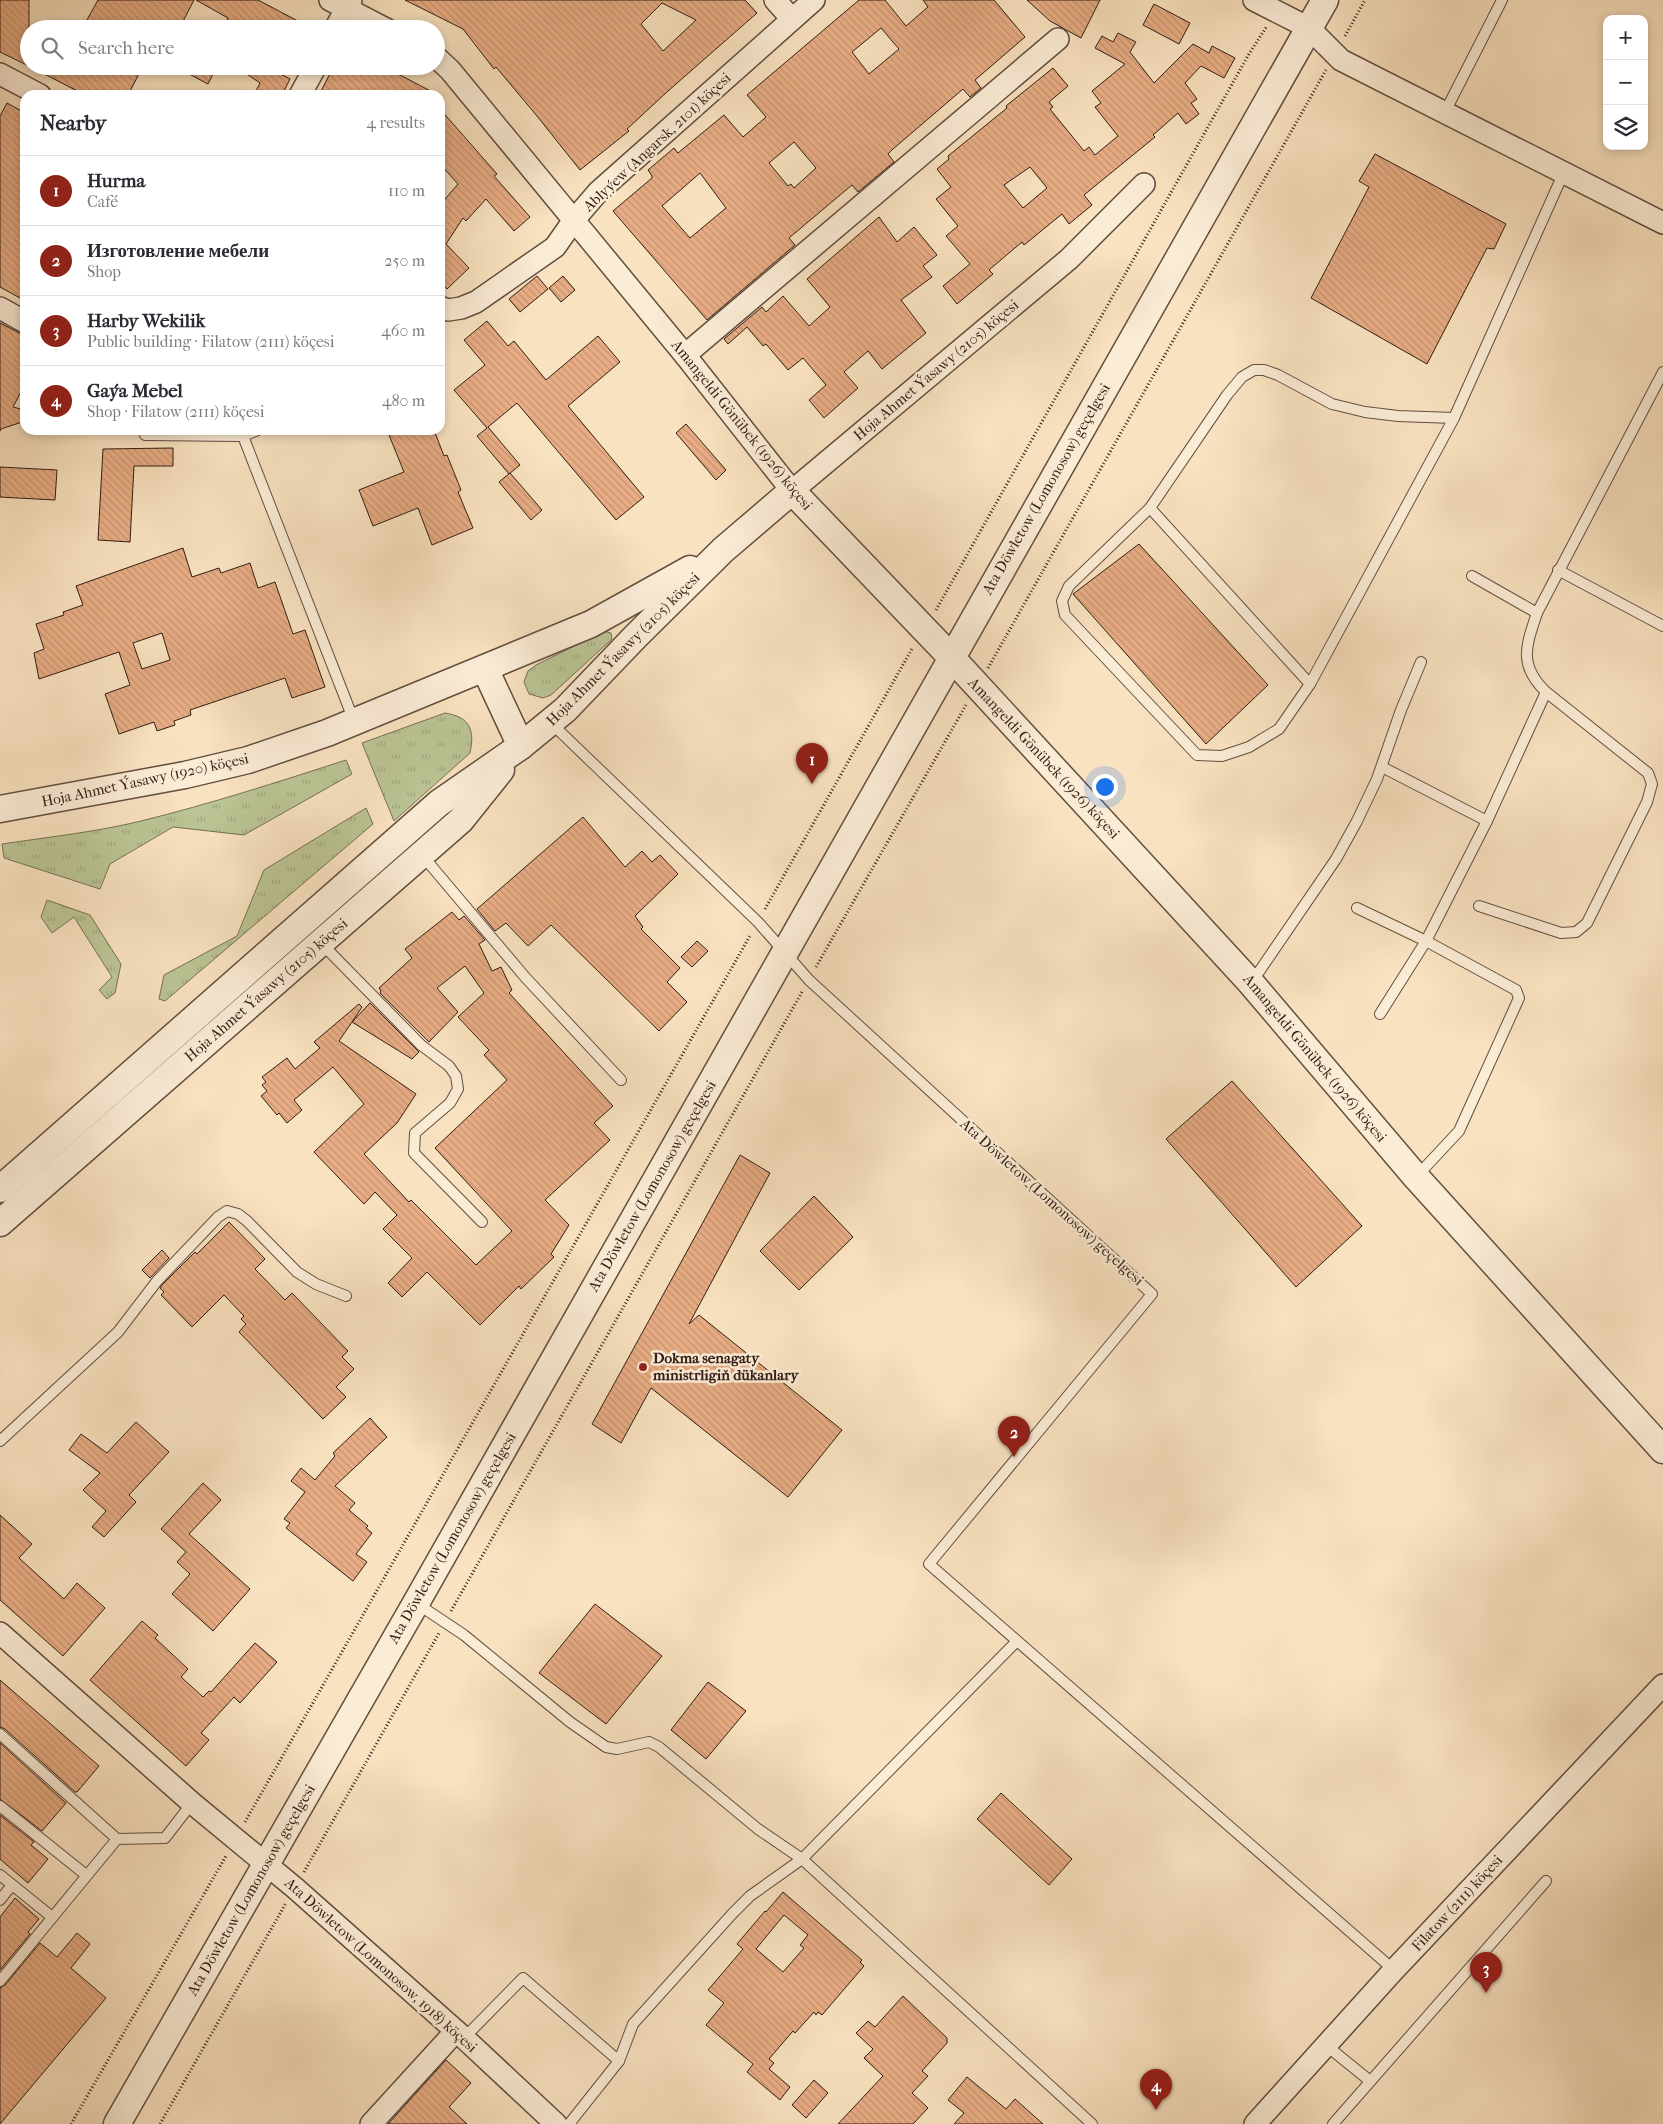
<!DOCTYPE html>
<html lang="en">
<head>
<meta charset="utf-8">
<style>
  body { margin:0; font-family:"IM FELL French Canon",serif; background:#f2f2f3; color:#2b2b33 }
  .controls { position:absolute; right:15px; top:15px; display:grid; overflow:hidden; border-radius:10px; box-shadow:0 2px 8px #0003 }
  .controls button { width:45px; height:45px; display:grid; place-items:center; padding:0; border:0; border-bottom:1px solid #e1e1e2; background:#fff; color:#2b2b33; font:25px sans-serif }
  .you { position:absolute; left:1104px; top:786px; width:18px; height:18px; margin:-12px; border:4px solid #fff; border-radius:50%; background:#1a73e8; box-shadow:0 0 0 8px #1a73e833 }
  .badge { display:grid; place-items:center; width:32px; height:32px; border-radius:50%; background:#8f2418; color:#fff; font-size:16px; font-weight:700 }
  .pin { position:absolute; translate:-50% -41px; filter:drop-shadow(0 1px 2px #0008) }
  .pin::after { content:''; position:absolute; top:26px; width:18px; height:15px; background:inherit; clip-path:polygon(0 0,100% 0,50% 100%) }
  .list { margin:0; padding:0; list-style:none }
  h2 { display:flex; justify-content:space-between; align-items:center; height:65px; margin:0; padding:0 20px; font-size:21px }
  h2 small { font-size:16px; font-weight:400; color:#7c7c81 }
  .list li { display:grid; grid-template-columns:32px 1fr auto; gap:15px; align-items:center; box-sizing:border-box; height:70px; padding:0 20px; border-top:1px solid #e1e1e2 }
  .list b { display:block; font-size:19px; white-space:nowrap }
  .list p { margin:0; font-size:16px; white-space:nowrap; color:#7c7c81 }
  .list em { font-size:16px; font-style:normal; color:#7c7c81 }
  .icon { flex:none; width:28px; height:28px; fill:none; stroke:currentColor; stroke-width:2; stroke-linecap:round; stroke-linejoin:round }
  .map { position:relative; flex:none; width:1663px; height:2124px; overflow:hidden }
  .search { position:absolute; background:#fff; box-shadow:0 2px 8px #0003; left:20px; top:20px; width:425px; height:55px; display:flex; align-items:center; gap:12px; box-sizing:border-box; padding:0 18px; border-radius:28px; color:#7c7c81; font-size:19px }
  .panel { position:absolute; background:#fff; box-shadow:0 2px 8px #0003; left:20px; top:90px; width:425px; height:345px; border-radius:15px }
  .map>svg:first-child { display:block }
</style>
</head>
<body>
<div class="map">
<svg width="1663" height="2124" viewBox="0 0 1663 2124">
  <defs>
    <pattern id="grass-tufts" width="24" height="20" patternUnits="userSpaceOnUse" patternTransform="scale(1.25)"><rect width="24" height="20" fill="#bbc494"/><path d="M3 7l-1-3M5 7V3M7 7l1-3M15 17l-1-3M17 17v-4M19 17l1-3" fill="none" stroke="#a1a87f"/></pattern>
    <pattern id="building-back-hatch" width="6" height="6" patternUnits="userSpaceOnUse" patternTransform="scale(1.25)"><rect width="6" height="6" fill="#e8ad84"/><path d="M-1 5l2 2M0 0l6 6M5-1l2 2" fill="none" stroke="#c79471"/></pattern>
  </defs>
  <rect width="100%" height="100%" fill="#f9e2c0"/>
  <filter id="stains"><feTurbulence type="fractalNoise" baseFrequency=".004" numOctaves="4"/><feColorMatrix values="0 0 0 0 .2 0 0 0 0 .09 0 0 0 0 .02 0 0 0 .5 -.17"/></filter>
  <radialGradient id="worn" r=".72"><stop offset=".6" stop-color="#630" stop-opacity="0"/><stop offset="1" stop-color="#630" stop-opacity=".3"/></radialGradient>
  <g fill="url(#grass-tufts)" stroke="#767054">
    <polygon points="604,631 611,633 612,639 610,641 551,695 543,698 529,694 524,682 528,671 536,665"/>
    <path d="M 445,713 C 470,717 475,730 470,753 L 394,821 L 362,743 Z"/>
    <path d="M 346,760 L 352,774 L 244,835 L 173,827 L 110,864 L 100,889 L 4,858 L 2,844 C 49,837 96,832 141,821 C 210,804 278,782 346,760 Z"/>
    <polygon points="366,808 373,824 165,1001 159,999 164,975 237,936 264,870"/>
    <polygon points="47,900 90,915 121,964 115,993 107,999 99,990 112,977 74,917 52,933 41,917"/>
  </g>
  <g fill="url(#building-back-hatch)" stroke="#311c15" fill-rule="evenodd">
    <polygon points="0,0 29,0 29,66 0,52"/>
    <polygon points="98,0 194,0 179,29 82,29"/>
    <polygon points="196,0 258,0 313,29 223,29 228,18"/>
    <path d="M 405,0 L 745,0 L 757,13 L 668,91 L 627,129 L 629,131 L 580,170 L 537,116 L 496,67 L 494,69 L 463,29 ZM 662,3 L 696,20 L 663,51 L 641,24 Z"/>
    <path d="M 859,0 L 885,0 L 906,26 L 928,7 L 923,0 L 994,0 L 1025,37 L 975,80 L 981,88 L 970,97 L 963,89 L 893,149 L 888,154 L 894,162 L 858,192 L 852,185 L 789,238 L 795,245 L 707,320 L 613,211 L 652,178 L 652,176 L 648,170 L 674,148 L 678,153 L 724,115 L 743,137 L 766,117 L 747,95 ZM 881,28 L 899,49 L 869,74 L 852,52 ZM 794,142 L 816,168 L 794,188 L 791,184 L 788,186 L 769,163 ZM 700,173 L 726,208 L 690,238 L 662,206 Z"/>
    <polygon points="1027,0 1100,0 1081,38 1050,21"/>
    <polygon points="1154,4 1190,23 1179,44 1143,25"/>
    <path d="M 1118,33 L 1136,42 L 1130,52 L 1154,83 L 1193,44 L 1209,53 L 1212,46 L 1235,58 L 1224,78 L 1201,66 L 1185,83 L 1197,99 L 1191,103 L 1199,114 L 1186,124 L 1178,113 L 1153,135 L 1155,137 L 1084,195 L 1092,205 L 1069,224 L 1062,214 L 1024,245 L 1022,242 L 989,270 L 993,274 L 957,304 L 943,286 L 970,264 L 946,236 L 958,226 L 936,199 L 951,187 L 937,169 L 949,159 L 948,156 L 1007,108 L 1006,106 L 1053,68 L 1068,86 L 1049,102 L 1053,107 L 1050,109 L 1084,151 L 1089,147 L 1095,155 L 1118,136 L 1095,107 L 1101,103 L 1092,91 L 1125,64 L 1095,48 L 1102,36 L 1113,42 ZM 1030,167 L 1047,188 L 1023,208 L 1004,185 Z"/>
    <polygon points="29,66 143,66 128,95 85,95"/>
    <polygon points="174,66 217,66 208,84"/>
    <polygon points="235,66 266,66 290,79 282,95 254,95 260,83"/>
    <polygon points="334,66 383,66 438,95 319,95"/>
    <polygon points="7,103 25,113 25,288 20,298 0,287 0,116"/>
    <polygon points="440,109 497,174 494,176 530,217 514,231 486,199 466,221 463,218 446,244 469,268 447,289 440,282 440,205 458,184 440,164"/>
    <polygon points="1375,154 1506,224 1494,249 1487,248 1427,364 1311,298 1369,187 1359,181"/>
    <polygon points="879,217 897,242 914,227 937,255 923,266 932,277 901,300 926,333 882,369 868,351 844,372 858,388 824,418 809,400 826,385 803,358 788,370 766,344 763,346 747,327 728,344 724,339 762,307 766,312 783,296 809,326 830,307 807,279"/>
    <polygon points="537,276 548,289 520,312 509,299"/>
    <polygon points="563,276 575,290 561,302 549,288"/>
    <polygon points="487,321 508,346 514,341 546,380 598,336 620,362 568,406 644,497 616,520 517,403 488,427 520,465 509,474 477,436 487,428 454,390 485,365 464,340"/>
    <polygon points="0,323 25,336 25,384 13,407 25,410 25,421 1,429 0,431"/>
    <polygon points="686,424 726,470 716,480 676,433"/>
    <polygon points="401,430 434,430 444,456 447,455 461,490 458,492 473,528 432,545 418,508 373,526 359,490 404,472 389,435"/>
    <polygon points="173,448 173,466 134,466 130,542 98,540 103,449"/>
    <polygon points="0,467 57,470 55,500 0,497"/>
    <polygon points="510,473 542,510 531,520 499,482"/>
    <polygon points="1139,544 1268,685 1206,744 1073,594"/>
    <path d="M 183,548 L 192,577 L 219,568 L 221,573 L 250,563 L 258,588 L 275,582 L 293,634 L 305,630 L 325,687 L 292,698 L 285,678 L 190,710 L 191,715 L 174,721 L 175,725 L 157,731 L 154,722 L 119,734 L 105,694 L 130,685 L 119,652 L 39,679 L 34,653 L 44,649 L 36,624 L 64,615 L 63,612 L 83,605 L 76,586 ZM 162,633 L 170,660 L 142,669 L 133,643 Z"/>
    <polygon points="583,817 625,867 642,851 652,862 660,855 678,874 635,916 643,927 641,929 680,968 667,982 687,1002 659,1031 551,925 528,946 506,923 495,931 477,909"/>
    <polygon points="452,912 459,920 464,916 485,940 479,944 492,971 501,967 512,990 509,993 613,1106 594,1123 610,1140 545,1200 569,1225 551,1254 554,1257 521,1289 519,1286 480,1325 427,1272 402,1297 388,1283 412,1258 383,1229 397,1215 375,1192 364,1204 314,1152 364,1104 333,1067 294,1100 302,1110 287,1123 279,1113 277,1115 261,1096 267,1091 262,1085 266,1082 262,1077 287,1058 295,1069 320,1048 314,1042 359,1004 362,1007 352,1022 370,1003 419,1052 412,1059 352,1022 339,1041 416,1094 397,1123 364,1154 409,1202 411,1200 476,1265 512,1231 435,1148 507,1080 484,1055 489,1050 458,1017 484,993 465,966 437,988 458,1012 429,1042 380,993 381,991 379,988 412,958 405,949"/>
    <polygon points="697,941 708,951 692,967 681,957"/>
    <polygon points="1232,1081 1362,1226 1296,1287 1166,1139"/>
    <polygon points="740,1155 770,1173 689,1324 699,1315 842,1430 788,1497 651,1388 621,1443 592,1424"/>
    <polygon points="814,1196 853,1237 799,1290 760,1251"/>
    <polygon points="229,1222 265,1259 255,1269 285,1300 292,1293 348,1351 342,1357 354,1369 336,1387 346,1397 323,1419 239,1332 246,1324 241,1319 244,1316 224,1295 192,1327 161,1295 164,1292 160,1288 162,1285 195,1252 197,1254"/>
    <polygon points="162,1250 169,1258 150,1278 142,1270"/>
    <polygon points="370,1418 387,1437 335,1486 355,1503 349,1510 368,1526 366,1528 372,1533 356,1554 367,1562 353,1581 286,1528 290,1523 284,1519 305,1492 291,1481 301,1468 315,1480 335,1456 333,1453"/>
    <polygon points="136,1422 169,1452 129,1495 136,1502 104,1537 92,1527 106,1511 83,1490 100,1473 69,1450 81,1434 107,1453"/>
    <polygon points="203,1483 221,1500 189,1534 250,1589 213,1631 172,1594 190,1574 177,1562 186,1552 161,1529"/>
    <polygon points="0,1515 32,1544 19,1558 64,1599 77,1583 105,1608 63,1656 0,1600"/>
    <polygon points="595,1604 662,1656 606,1724 539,1673"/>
    <polygon points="142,1621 158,1635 155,1638 188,1669 181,1677 203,1697 209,1691 211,1692 255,1643 277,1662 240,1703 234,1697 201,1733 209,1740 186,1766 90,1680"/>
    <polygon points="0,1680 99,1766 77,1792 75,1792 5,1729 0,1727"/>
    <polygon points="708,1682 746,1711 706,1759 671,1730"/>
    <polygon points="0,1743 66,1803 42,1831 0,1799"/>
    <polygon points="1001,1793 1072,1859 1049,1885 977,1819"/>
    <polygon points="0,1815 34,1842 31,1845 48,1859 28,1883 0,1859"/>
    <path d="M 783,1892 L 862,1960 L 860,1962 L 864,1966 L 822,2015 L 818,2012 L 816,2015 L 814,2012 L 795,2033 L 793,2031 L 769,2059 L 774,2063 L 769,2069 L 790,2087 L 780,2100 L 747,2072 L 753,2064 L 706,2025 L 724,2003 L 708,1990 L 743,1949 L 737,1944 L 765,1911 L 766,1912 ZM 784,1915 L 808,1935 L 800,1945 L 804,1948 L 783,1972 L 756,1949 Z"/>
    <polygon points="15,1898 39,1919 28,1932 30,1934 0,1970 0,1917"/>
    <polygon points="77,1933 90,1944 71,1968 106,1998 0,2124 0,1988 5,1985 40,1943 57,1957"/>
    <polygon points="903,1996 947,2038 947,2043 922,2071 928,2076 912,2093 928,2108 913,2124 838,2124 883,2076 864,2058 873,2049 856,2033 868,2021 875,2027"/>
    <polygon points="446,2060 471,2083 449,2107 467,2124 388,2124"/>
    <polygon points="967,2077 1006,2109 1015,2099 1043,2124 954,2124 964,2113 948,2100"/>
    <polygon points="814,2080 828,2093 806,2118 792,2105"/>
  </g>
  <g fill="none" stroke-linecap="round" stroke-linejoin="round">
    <g stroke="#634e40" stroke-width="12">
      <g id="service">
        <polyline points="1445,112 1502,0"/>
        <polyline points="1454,418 1398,416 1365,412 1332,404 1278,375 1264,370 1254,370 1242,377 1227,395 1150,508 1069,586 1062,601 1065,615 1197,755 1222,756 1249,747 1279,729 1310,684 1454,418 1564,172"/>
        <polyline points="145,435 243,436 258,430"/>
        <polyline points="243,436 354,721"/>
        <polyline points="1150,508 1310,684"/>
        <polyline points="1558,570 1663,626"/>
        <polyline points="1472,576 1537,613"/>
        <polyline points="551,723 758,922 809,980 1152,1294 929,1564 1394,1970"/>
        <path d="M 1382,767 L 1487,821 L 1546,692 C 1518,665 1526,646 1537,613 L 1663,372"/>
        <polyline points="422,855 525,977 621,1080"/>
        <polyline points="1479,906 1561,933 1576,932 1587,923 1647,802 1652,784 1648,773 1546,692"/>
        <polyline points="1357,908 1426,941 1516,990 1519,998 1459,1131 1416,1177"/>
        <polyline points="321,943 421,1045 449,1066 456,1076 458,1089 450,1103 415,1133 414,1153 482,1222"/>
        <polyline points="1252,982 1336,859 1357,821 1377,779 1401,710 1421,662"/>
        <polyline points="1380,1014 1426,941 1487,821"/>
        <polyline points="0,1441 118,1332 157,1281 218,1217 227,1211 238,1214 247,1221 297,1272 316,1284 346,1296"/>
        <polyline points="416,1603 464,1635 570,1722 606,1747 617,1749 649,1742 659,1747 758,1829 802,1859 1092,2124"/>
        <polyline points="0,1734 117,1839 165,1838 192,1803"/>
        <polyline points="0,1806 86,1875"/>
        <polyline points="0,1875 52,1917"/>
        <polyline points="0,1900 12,1885"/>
        <polyline points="0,1981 117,1839"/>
        <polyline points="464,2038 523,1978 619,2061"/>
        <polyline points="1327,2046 1370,2081"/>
        <polyline points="569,2124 619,2061 633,2024 733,1913 750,1896 802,1859 1017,1641"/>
        <polyline points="1333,2124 1546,1881"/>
      </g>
    </g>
    <g stroke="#634e40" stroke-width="24">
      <g id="minor">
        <polyline points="330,0 386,29"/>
        <polyline points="775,0 792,19"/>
        <polyline points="1254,0 1309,28 1341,60 1663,223"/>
        <polyline points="335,29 351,0"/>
        <polyline points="436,57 450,70 685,355 792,491 1069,259 1144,184"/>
        <polyline points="0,74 40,95"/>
        <polyline points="300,95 316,66"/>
        <polyline points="440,307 448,310 461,308 476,302 555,247 574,220 598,192 814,0"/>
        <polyline points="0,308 25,322"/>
        <polyline points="685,355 1058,39"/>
        <polyline points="0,1633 192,1803 295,1888 464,2038 556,2124"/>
        <polyline points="371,2124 456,2031"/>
        <polyline points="1255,2124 1394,1970 1663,1685"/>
      </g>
    </g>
    <g stroke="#634e40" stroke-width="29">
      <g id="tertiary">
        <polyline points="485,669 521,746"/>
        <polyline points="0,809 185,775 248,760 327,733 591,624 690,569"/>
        <polyline points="0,1189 439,803 521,746 565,710 636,636 723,550 792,491 951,657 1251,983 1416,1177 1663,1450"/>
        <polyline points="0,1223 461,820 501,770"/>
        <polyline points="117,2124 416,1603 1325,0"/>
      </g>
    </g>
    <g stroke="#311c15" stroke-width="3" stroke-dasharray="1 2.5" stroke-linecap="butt">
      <polyline points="1345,36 1365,0"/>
      <polyline points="936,610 1249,54 1267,26"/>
      <polyline points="988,668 1326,70"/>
      <polyline points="765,909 913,647"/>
      <polyline points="816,967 966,705"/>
      <polyline points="451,1611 802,992"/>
      <polyline points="245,1822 751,934"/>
      <polyline points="304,1872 439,1633"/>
      <polyline points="71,2124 226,1856"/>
      <polyline points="160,2124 286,1903"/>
    </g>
    <use href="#service" stroke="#fbecd6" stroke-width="10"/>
    <use href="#minor" stroke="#fbecd6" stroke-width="21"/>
    <use href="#tertiary" stroke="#fbecd6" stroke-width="26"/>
  </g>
  <circle fill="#8f2418" stroke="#fbecd6" stroke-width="2" cx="643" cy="1367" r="5"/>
  <g text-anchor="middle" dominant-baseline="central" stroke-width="5" stroke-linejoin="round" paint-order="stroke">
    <g font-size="15" fill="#311c15" stroke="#fbecd6">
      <text transform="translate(657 142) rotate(-43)">Ablyýew (Angarsk, 2101) köçesi</text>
      <text transform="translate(936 370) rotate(-40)">Hoja Ahmet Ýasawy (2105) köçesi</text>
      <text transform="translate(742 425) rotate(51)">Amangeldi Gönübek (1926) köçesi</text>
      <text transform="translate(1046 489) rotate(-60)">Ata Döwletow (Lomonosow) geçelgesi</text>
      <text transform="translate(623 649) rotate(-45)">Hoja Ahmet Ýasawy (2105) köçesi</text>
      <text transform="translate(1044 758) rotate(47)">Amangeldi Gönübek (1926) köçesi</text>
      <text transform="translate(145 780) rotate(-12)">Hoja Ahmet Ýasawy (1920) köçesi</text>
      <text transform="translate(266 990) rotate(-41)">Hoja Ahmet Ýasawy (2105) köçesi</text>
      <text transform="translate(1315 1058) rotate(50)">Amangeldi Gönübek (1926) köçesi</text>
      <text transform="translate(652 1186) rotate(-60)">Ata Döwletow (Lomonosow) geçelgesi</text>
      <text transform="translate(1052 1202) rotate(42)">Ata Döwletow (Lomonosow) geçelgesi</text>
      <text transform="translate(452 1538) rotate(-60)">Ata Döwletow (Lomonosow) geçelgesi</text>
      <text transform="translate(251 1890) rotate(-60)">Ata Döwletow (Lomonosow) geçelgesi</text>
      <text transform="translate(1457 1903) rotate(-47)">Filatow (2111) köçesi</text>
      <text transform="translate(381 1965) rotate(42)">Ata Döwletow (Lomonosow, 1918) köçesi</text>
    </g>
    <g font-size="15" font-weight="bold" fill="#311c15" stroke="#fbecd6" text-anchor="start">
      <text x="653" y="1358">Dokma senagaty<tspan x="653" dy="17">ministrligiň dükanlary</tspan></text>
    </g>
  </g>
  <rect width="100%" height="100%" filter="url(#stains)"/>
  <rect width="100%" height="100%" fill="url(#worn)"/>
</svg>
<div class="controls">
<button>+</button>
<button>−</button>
<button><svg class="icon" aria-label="layers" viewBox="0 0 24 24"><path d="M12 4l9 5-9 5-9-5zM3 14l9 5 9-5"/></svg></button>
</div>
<div class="you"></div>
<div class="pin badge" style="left:812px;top:784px">1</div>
<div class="pin badge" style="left:1014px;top:1457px">2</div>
<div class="pin badge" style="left:1486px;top:1993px">3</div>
<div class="pin badge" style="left:1156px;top:2110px">4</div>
<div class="search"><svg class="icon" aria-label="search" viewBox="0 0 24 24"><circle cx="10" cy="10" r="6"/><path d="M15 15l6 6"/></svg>Search here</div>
<section class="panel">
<h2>Nearby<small>4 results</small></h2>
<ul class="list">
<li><span class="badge">1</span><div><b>Hurma</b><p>Café</p></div><em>110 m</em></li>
<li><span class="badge">2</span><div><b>Изготовление мебели</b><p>Shop</p></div><em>250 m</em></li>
<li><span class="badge">3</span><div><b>Harby Wekilik</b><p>Public building · Filatow (2111) köçesi</p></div><em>460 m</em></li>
<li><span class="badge">4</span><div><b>Gaýa Mebel</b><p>Shop · Filatow (2111) köçesi</p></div><em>480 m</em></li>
</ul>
</section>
</div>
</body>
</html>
